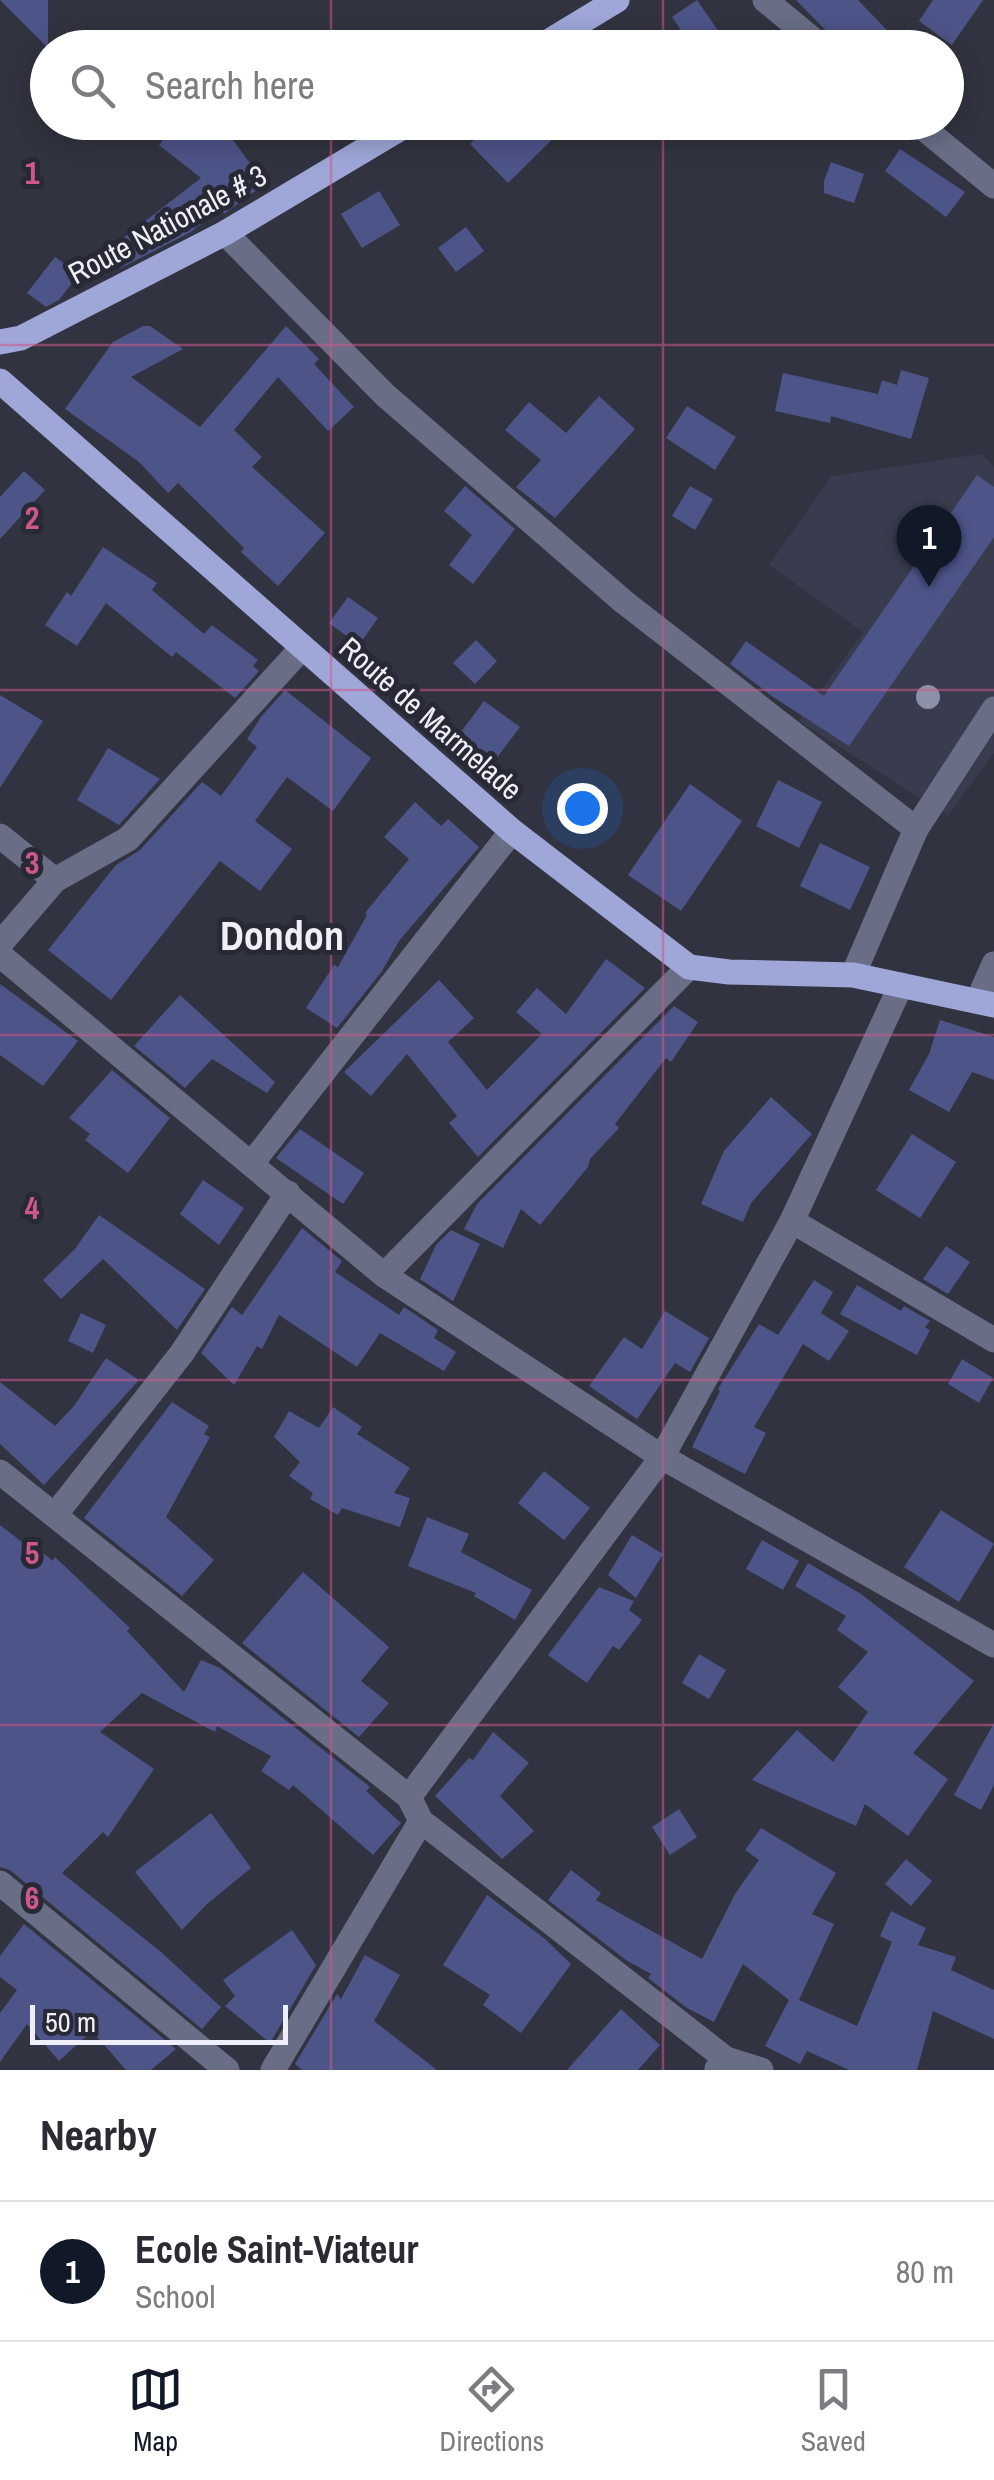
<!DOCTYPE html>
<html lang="en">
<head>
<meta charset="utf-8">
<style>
  body { margin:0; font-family:"Archivo Narrow",sans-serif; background:#f7f7f7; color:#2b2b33 }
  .scale { position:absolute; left:30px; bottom:25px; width:258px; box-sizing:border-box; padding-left:10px; border:5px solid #eeeff8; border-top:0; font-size:28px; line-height:35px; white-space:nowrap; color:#eeeff8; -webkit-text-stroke:8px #272935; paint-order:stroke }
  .you { position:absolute; left:582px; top:808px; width:35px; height:35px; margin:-25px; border:8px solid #fff; border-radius:50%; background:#1a73e8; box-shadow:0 0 0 15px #1a73e833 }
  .badge { display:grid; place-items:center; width:65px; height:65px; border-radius:50%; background:#111827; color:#fff; font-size:32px; font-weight:700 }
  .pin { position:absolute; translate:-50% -82px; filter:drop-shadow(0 2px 5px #0008) }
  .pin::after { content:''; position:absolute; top:52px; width:35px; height:30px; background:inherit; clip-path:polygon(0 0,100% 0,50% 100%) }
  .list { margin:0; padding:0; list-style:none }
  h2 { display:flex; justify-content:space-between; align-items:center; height:130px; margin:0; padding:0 40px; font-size:42px }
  h2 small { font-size:32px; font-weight:400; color:#7c7c81 }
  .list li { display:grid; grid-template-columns:65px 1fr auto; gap:30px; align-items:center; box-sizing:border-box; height:140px; padding:0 40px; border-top:2px solid #e1e1e2 }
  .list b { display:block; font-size:38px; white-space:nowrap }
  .list p { margin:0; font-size:32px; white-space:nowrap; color:#7c7c81 }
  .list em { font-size:32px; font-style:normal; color:#7c7c81 }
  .icon { flex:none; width:55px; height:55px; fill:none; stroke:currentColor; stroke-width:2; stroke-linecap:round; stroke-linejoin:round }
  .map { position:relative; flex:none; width:994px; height:2070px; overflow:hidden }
  .search { position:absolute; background:#fff; box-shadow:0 5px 25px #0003; left:30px; right:30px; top:30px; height:110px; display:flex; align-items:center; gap:25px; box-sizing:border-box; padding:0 35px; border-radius:55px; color:#7c7c81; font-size:38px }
  .sheet { height:270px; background:#fff }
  nav { display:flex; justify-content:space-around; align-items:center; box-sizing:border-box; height:140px; border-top:2px solid #e1e1e2; background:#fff; font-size:28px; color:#7c7c81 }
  nav a { display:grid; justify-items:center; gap:5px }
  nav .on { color:#111827 }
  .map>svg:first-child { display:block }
</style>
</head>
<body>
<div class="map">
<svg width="994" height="2070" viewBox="0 0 994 2070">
  <rect width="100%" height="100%" fill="#313340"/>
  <polygon fill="#393c4e" points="981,454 994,467 994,753 948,816 799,721 863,632 769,565 832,476"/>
  <g fill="#4d5488">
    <polygon points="0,0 48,0 48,48"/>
    <polygon points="697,0 730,48 693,48 672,17"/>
    <polygon points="796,0 858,0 904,48 843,48"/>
    <polygon points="933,0 983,0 952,45 919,21"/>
    <polygon points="177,122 220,122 265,184 224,214 221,209 191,232 121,268 109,249 201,178 159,145"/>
    <polygon points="492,122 570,122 508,183 470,144"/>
    <polygon points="900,149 965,192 946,217 885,171"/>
    <polygon points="831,162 864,174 854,203 824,193 824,181"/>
    <polygon points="379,191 400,225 362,248 341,214"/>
    <polygon points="466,227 484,251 456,272 438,248"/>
    <polygon points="55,257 79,274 59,300 46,307 27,293"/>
    <polygon points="143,326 150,326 183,349 131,377 200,427 286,326 319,359 314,364 354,407 328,431 278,377 234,430 262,457 252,467 325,533 278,586 241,552 244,548 178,483 168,493 139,462 65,409 113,342"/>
    <polygon points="901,370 929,378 911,439 831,416 830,423 775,411 783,373 878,394 882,380 897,385"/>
    <polygon points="599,396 635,429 555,518 516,487 541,460 505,430 529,402 566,433"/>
    <polygon points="687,406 736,437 715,470 666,438"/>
    <polygon points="24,471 45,490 0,539 0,497"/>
    <polygon points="977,475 994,487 994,537 849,746 773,697 730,664 746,641 824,696"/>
    <polygon points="465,486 515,529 473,584 449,565 472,535 444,511"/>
    <polygon points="690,486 713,499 695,530 672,516"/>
    <polygon points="103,547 157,583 152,590 204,634 212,625 258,660 253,666 259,671 235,698 176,652 172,657 106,603 77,646 45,625 67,592 71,596"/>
    <polygon points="348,597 378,618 359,645 329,623"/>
    <polygon points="476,640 497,661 475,684 453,663"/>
    <polygon points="285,690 371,758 333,811 287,777 255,821 292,849 260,891 220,861 111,1000 48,950 116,865 140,850 202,782 221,796 257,747 247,739 261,717"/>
    <polygon points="0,695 43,721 0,788"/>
    <polygon points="484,701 520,727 490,767 455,740"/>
    <polygon points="108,748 160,779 119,825 77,800"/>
    <polygon points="778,780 822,802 799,848 756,826"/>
    <polygon points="690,784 742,821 681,911 628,875"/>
    <polygon points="415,802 441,826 448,819 479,847 399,941 382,971 337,1028 306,1008 334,965 338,967 367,915 365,913 409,859 384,837"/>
    <polygon points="820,843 870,867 850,910 800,886"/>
    <polygon points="606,959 645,988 478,1157 449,1123 457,1116 407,1054 371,1096 344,1072 439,980 474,1018 448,1042 487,1090 542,1034 516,1012 537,988 566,1014"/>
    <polygon points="0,984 78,1041 43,1086 0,1055"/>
    <polygon points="180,995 275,1082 267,1093 212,1059 185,1088 134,1046"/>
    <polygon points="674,1006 698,1022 671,1062 666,1058 615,1124 619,1128 590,1159 588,1167 540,1225 521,1209 503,1248 464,1229 477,1204"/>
    <polygon points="940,1020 994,1037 994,1080 972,1072 949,1112 909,1090 929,1054"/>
    <polygon points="112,1070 170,1118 128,1173 85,1140 90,1134 69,1118"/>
    <polygon points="771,1097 812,1134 751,1203 743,1222 701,1204 724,1151"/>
    <polygon points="300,1129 364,1173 343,1204 276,1158"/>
    <polygon points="912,1134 956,1162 920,1218 876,1190"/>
    <polygon points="203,1180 244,1208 219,1245 180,1214"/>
    <polygon points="99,1215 205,1289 177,1330 103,1259 61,1299 43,1280 75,1249"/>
    <polygon points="302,1228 342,1261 335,1272 399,1315 404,1307 438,1330 434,1338 456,1352 444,1371 380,1333 357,1367 279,1315 262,1349 257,1346 234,1385 201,1353 232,1307 242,1315"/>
    <polygon points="451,1230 480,1244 453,1301 420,1279 436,1245"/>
    <polygon points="946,1246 970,1262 948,1294 923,1279"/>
    <polygon points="814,1280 833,1292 821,1313 849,1331 829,1361 803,1344 754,1427 766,1433 745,1474 692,1447 720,1391 718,1389 759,1324 778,1335"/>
    <polygon points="857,1285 901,1311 904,1306 930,1321 925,1327 930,1330 917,1355 840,1314"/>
    <polygon points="665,1311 709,1338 690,1372 675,1363 637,1419 589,1386 624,1337 642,1349"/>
    <polygon points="81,1313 106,1325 93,1353 68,1341"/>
    <polygon points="106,1358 139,1380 44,1485 0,1444 0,1382 55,1426 74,1406"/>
    <polygon points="962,1359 993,1378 979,1403 948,1384"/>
    <polygon points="172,1402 209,1426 204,1434 210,1437 166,1517 214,1560 182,1596 84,1518"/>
    <polygon points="333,1407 362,1427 357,1434 410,1468 394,1493 410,1498 400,1527 342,1508 338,1515 310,1499 313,1493 289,1476 300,1462 274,1437 289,1411 319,1428"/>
    <polygon points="544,1471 590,1508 564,1540 518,1503"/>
    <polygon points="941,1510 994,1544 959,1602 904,1567"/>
    <polygon points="427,1517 469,1534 461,1552 532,1590 515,1620 474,1596 476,1593 408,1566"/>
    <polygon points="0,1525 39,1555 42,1552 53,1561 55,1557 130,1628 127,1631 184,1692 201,1660 220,1668 370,1787 366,1791 401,1823 373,1855 293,1785 289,1790 261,1771 271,1756 217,1726 215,1732 142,1693 100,1732 154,1769 108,1837 103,1832 62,1873 161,1952 221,2007 202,2029 10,1870 0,1867"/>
    <polygon points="632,1535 663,1554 636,1598 608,1575"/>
    <polygon points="762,1540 799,1561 783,1590 746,1569"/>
    <polygon points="808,1563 861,1594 974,1681 913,1753 948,1779 908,1836 865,1804 856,1826 752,1780 797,1730 833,1762 868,1712 838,1687 868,1652 837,1630 846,1616 795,1586"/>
    <polygon points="303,1572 389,1647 361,1681 389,1703 359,1737 242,1643"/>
    <polygon points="599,1587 634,1601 629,1610 642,1620 619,1650 613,1646 587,1683 548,1655"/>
    <polygon points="699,1654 726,1670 709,1699 682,1683"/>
    <polygon points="994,1723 994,1785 981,1810 954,1795"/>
    <polygon points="493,1732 529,1763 500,1796 534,1831 502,1859 435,1796 469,1758 473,1760"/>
    <polygon points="679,1809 697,1837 670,1855 652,1827"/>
    <polygon points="211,1813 251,1868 207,1904 182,1930 135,1872"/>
    <polygon points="761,1828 836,1873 812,1914 834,1924 799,2000 857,2026 892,1942 880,1936 891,1911 926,1928 918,1945 956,1957 951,1970 994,1990 994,2039 933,2011 917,2070 849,2070 807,2051 800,2064 765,2046 789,2000 743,1964 714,2022 687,2008 648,1978 651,1974 626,1960 548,1900 571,1870 601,1893 596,1900 702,1959 735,1894 759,1860 745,1850"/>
    <polygon points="906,1859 932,1881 911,1906 885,1884"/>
    <polygon points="487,1895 545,1939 571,1964 521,2033 483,2005 490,1995 443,1965"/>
    <polygon points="24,1924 176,2049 151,2070 126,2070 92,2031 59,2061 27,2024 0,2062 0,2013 17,1990 0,1977 0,1956"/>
    <polygon points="292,1930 316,1965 270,2043 225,2006 235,1996 223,1980"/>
    <polygon points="365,1955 400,1975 374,2021 437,2070 302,2070 295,2064 337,1994 341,1999"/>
    <polygon points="621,2009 660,2045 638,2070 567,2070"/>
  </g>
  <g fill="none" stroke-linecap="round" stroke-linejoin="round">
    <g stroke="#696e86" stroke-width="25">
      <polyline points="765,0 823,48"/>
      <polyline points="916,122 994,186"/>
      <polyline points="225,233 385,395 624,602 916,829 853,975"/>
      <polyline points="916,829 994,709"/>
      <polyline points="0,836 55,880"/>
      <polyline points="0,944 55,880 128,839 301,649"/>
      <polyline points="0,955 384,1275 662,1457 409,1797"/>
      <polyline points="901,985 792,1221 662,1457 994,1645"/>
      <polyline points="978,1000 994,964"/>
      <polyline points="252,1163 512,831"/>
      <polyline points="792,1221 994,1340"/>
      <polyline points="384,1275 689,967"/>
      <polyline points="0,1472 409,1797 421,1821 726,2059"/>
      <polyline points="55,1515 182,1353 288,1193"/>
      <polyline points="0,1883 227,2070"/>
      <polyline points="717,2069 726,2059 761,2070"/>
      <polyline points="273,2070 421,1821"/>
    </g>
    <g stroke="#9ea7d8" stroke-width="25">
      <polyline points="538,48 617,0"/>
      <polyline points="0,342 21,338 225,233 411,122"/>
      <polyline points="0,381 512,831 689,967 729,972 853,975 994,1005"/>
    </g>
  </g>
  <circle fill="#8c90a8" cx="928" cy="697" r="12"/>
  <path fill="none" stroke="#cf588a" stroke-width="2.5" stroke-opacity="0.55" d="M 331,0 L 331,48M 663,0 L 663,48M 331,122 L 331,2070M 663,122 L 663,2070M 0,345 L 994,345M 0,690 L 994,690M 0,1035 L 994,1035M 0,1380 L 994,1380M 0,1725 L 994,1725"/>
  <g text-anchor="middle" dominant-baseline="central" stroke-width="10" stroke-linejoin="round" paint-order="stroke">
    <g font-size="30" fill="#eeeff8" stroke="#272935">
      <text transform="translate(167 224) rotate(-28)">Route Nationale # 3</text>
      <text transform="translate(431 718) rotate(41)">Route de Marmelade</text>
    </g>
    <g font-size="40" font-weight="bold" fill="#eeeff8" stroke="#272935">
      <text x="282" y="935">Dondon</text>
    </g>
  </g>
  <g font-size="32" text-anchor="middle" font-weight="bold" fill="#cf588a" stroke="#272935" stroke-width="10" stroke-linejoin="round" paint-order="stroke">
    <text x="32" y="184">1</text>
    <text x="32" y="529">2</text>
    <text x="32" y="874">3</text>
    <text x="32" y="1219">4</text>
    <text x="32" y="1564">5</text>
    <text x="32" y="1909">6</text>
  </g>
</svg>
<div class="scale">50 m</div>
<div class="you"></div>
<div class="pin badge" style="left:929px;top:587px">1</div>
<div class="search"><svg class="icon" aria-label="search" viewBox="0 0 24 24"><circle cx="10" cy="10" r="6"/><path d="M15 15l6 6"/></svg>Search here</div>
</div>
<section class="sheet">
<h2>Nearby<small></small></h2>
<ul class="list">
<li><span class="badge">1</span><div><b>Ecole Saint-Viateur</b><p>School</p></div><em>80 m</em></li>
</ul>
</section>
<nav>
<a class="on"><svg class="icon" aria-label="map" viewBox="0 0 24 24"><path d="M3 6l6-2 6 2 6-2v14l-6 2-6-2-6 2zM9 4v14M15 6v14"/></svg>Map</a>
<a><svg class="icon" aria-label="directions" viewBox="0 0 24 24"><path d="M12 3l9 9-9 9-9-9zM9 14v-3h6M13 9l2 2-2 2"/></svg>Directions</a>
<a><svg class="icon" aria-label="saved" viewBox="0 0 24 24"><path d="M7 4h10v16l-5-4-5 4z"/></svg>Saved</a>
</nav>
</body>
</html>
